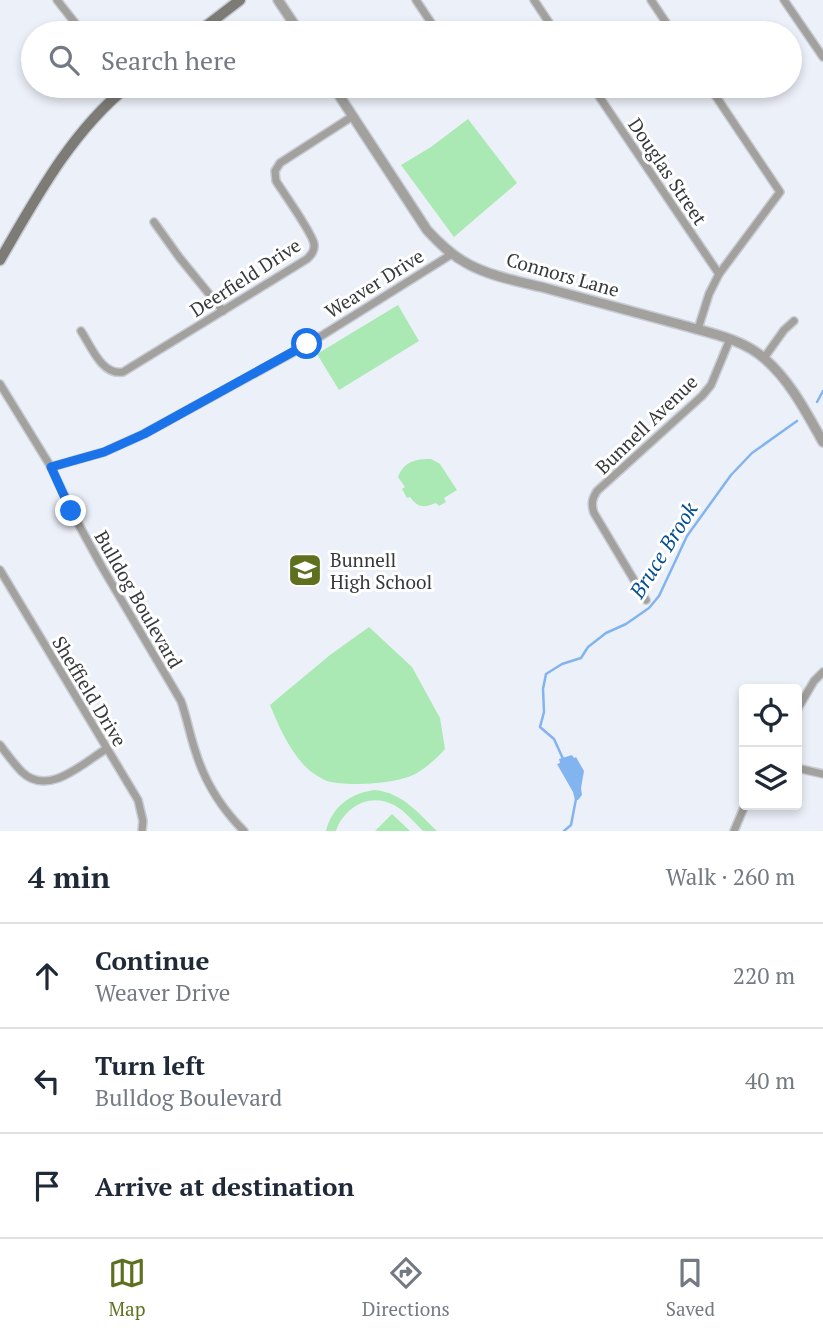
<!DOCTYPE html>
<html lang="en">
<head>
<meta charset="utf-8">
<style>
  body { margin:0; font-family:"PT Serif",serif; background:#f6f6f7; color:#1f2937 }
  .controls { position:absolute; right:21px; bottom:21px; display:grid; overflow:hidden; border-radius:7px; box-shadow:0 4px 10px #0003 }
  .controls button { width:63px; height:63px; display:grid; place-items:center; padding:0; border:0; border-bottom:2px solid #e0e1e3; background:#fff; color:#1f2937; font:35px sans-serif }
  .stop { position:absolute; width:21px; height:21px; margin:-16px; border:5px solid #1a73e8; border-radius:50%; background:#fff }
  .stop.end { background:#1a73e8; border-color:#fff; box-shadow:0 2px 7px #0008 }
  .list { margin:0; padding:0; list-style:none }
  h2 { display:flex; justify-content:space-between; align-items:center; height:91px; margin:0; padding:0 28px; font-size:30px }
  h2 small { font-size:23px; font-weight:400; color:#747a83 }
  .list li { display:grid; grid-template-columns:46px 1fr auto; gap:21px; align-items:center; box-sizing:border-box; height:105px; padding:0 28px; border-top:2px solid #e0e1e3 }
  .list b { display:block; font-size:26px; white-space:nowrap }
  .list p { margin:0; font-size:23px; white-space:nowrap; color:#747a83 }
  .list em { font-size:23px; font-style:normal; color:#747a83 }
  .icon { flex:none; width:38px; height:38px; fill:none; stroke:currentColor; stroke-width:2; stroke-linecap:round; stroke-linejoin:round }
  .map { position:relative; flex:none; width:823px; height:831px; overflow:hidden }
  .search { position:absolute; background:#fff; box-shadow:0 4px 10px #0003; left:21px; right:21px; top:21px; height:77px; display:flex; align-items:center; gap:18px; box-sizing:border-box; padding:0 24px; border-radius:38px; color:#747a83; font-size:26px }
  .sheet { height:406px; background:#fff }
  nav { display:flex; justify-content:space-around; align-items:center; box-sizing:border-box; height:98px; border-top:2px solid #e0e1e3; background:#fff; font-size:19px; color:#747a83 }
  nav a { display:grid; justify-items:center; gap:4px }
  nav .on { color:#5c701e }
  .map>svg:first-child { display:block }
</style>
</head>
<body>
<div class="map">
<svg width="823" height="831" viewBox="0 0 823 831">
  <rect width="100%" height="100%" fill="#ecf0f9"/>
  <g fill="#aae9b3">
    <polygon points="468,119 517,183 454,237 401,165 431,147"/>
    <polygon points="398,305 419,341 339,390 317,354"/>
    <path d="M 431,459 L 440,464 L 457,490 L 444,498 L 446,502 L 439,506 L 436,503 C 424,508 418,508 410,497 L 407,498 L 402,489 L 405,487 L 398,477 C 404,461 416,459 431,459 Z"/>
    <path d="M 369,627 L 412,667 L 440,718 L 445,749 C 437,758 427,767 417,773 C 399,784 346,787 327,781 C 322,779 316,775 313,773 C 293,759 279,727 270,705 L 330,655 Z"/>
    <path d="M 375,790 C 403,793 418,813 437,831 L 423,831 C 414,822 405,811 394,805 C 370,792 344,807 336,831 L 326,831 C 332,807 350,793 375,790 Z"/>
    <polygon points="392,814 410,831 375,831"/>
  </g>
  <polygon fill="#82b4ef" points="572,755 574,758 576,757 584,771 581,788 582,795 578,800 575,800 573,792 557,764 560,763 559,759"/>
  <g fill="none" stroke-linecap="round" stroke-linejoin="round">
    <g stroke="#82b4ef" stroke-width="2.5">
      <polyline points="817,402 823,391"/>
      <polyline points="564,761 554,739 540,727 544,712 543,689 546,674 562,664 581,658 588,647 606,633 626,624 649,608 659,596 687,536 731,475 752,453 797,421"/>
      <polyline points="564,831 571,825 576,799"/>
    </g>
    <g stroke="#c8cbd3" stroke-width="10">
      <g id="minor">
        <polyline points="57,0 83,33"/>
        <polyline points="416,0 438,33"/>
        <polyline points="534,0 556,33"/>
        <polyline points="651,0 673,33"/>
        <polyline points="784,0 823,57"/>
        <polyline points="592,86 719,274"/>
        <polyline points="154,222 179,257 223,311"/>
        <polyline points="698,329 709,294 719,274 780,192 709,86"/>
        <path d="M 81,331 C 91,346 102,376 123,372 L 307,259 C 311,255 315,251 314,244 C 313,234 283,192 276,181 L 275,171 L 280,163 L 353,116"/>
        <polyline points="764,358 784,330 794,321"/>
        <path d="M 0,384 L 51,467 L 74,516 L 102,567 L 181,701 C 187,718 190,736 196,753 C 205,782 223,810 244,831"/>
        <polyline points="51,467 104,452 144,434 310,343 452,254"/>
        <polyline points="0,570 138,800 143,821 142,831"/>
        <path d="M 646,600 L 594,513 C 591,504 592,499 597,491 L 702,396 L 711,385 L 730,339"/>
        <polyline points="797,710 814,681 823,672"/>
        <path d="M 0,745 C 7,754 14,764 22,772 C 48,797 82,764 106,749"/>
        <polyline points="797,768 823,774"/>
        <polyline points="734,831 745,805"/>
      </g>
    </g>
    <g stroke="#c8cbd3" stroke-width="12">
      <g id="tertiary">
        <polyline points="278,0 300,33"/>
        <path d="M 333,86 L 427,230 C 439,243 451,255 468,264 C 492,277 522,282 549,289 C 593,301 638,313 682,325 C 710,333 743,339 765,359 C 791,382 806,412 823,442"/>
      </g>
    </g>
    <g stroke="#c8cbd3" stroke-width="13">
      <g id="secondary">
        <polyline points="197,33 240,0"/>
        <path d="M 0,260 C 36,198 71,132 128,86"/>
      </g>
    </g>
    <use href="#minor" stroke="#a2a19d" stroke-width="7"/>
    <use href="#tertiary" stroke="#a2a19d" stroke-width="9"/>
    <use href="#secondary" stroke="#7c7b75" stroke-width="10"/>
  </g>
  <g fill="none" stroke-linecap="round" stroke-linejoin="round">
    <polyline stroke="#1a73e8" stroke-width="9" points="71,511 51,467 104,452 144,434 307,344"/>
  </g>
  <defs>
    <g id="school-square" transform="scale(1.75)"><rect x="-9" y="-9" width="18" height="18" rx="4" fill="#5c701e" stroke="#fff"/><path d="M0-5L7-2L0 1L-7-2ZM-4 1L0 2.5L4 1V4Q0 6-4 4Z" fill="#fff"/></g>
  </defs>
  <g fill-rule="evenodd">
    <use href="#school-square" x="305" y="570"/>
  </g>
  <g text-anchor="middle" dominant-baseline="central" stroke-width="6" stroke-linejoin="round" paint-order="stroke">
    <g font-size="19" fill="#36383c" stroke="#fff">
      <text transform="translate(668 171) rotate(56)">Douglas Street</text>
      <text transform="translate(563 274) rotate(16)">Connors Lane</text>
      <text transform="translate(245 277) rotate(-33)">Deerfield Drive</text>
      <text transform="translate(374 283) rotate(-32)">Weaver Drive</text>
      <text transform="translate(646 424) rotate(-44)">Bunnell Avenue</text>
      <text transform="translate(139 599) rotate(60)">Bulldog Boulevard</text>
      <text transform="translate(90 691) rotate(59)">Sheffield Drive</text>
    </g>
    <g font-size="19" fill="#36383c" stroke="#fff" text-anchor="start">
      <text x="330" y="559">Bunnell<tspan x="330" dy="22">High School</tspan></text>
    </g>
    <g font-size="21" font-style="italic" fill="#034f94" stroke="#fff">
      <text transform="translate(663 550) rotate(-58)">Bruce Brook</text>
    </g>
  </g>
</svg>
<div class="controls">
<button><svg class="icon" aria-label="locate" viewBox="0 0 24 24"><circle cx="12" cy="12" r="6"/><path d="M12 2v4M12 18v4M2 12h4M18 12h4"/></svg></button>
<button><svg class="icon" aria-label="layers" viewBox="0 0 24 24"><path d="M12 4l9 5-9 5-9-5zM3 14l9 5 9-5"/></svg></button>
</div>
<div class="stop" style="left:307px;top:344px"></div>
<div class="stop end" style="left:71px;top:511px"></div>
<div class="search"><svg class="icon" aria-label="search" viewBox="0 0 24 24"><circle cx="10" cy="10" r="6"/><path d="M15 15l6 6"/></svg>Search here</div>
</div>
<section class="sheet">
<h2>4 min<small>Walk · 260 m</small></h2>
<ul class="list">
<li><svg class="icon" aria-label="ahead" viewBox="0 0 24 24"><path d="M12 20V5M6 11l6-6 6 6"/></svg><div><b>Continue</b><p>Weaver Drive</p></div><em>220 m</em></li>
<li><svg class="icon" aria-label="left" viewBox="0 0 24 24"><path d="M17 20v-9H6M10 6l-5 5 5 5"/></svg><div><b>Turn left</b><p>Bulldog Boulevard</p></div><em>40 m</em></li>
<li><svg class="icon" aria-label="arrive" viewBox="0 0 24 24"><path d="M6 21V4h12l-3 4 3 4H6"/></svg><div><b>Arrive at destination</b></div></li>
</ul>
</section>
<nav>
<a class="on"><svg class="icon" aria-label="map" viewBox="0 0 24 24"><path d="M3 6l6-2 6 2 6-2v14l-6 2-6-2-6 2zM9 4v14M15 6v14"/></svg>Map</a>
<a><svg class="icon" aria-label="directions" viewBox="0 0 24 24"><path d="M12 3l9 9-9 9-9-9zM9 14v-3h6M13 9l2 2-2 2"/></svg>Directions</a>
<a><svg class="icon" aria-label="saved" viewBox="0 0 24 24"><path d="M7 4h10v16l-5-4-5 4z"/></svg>Saved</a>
</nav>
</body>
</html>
